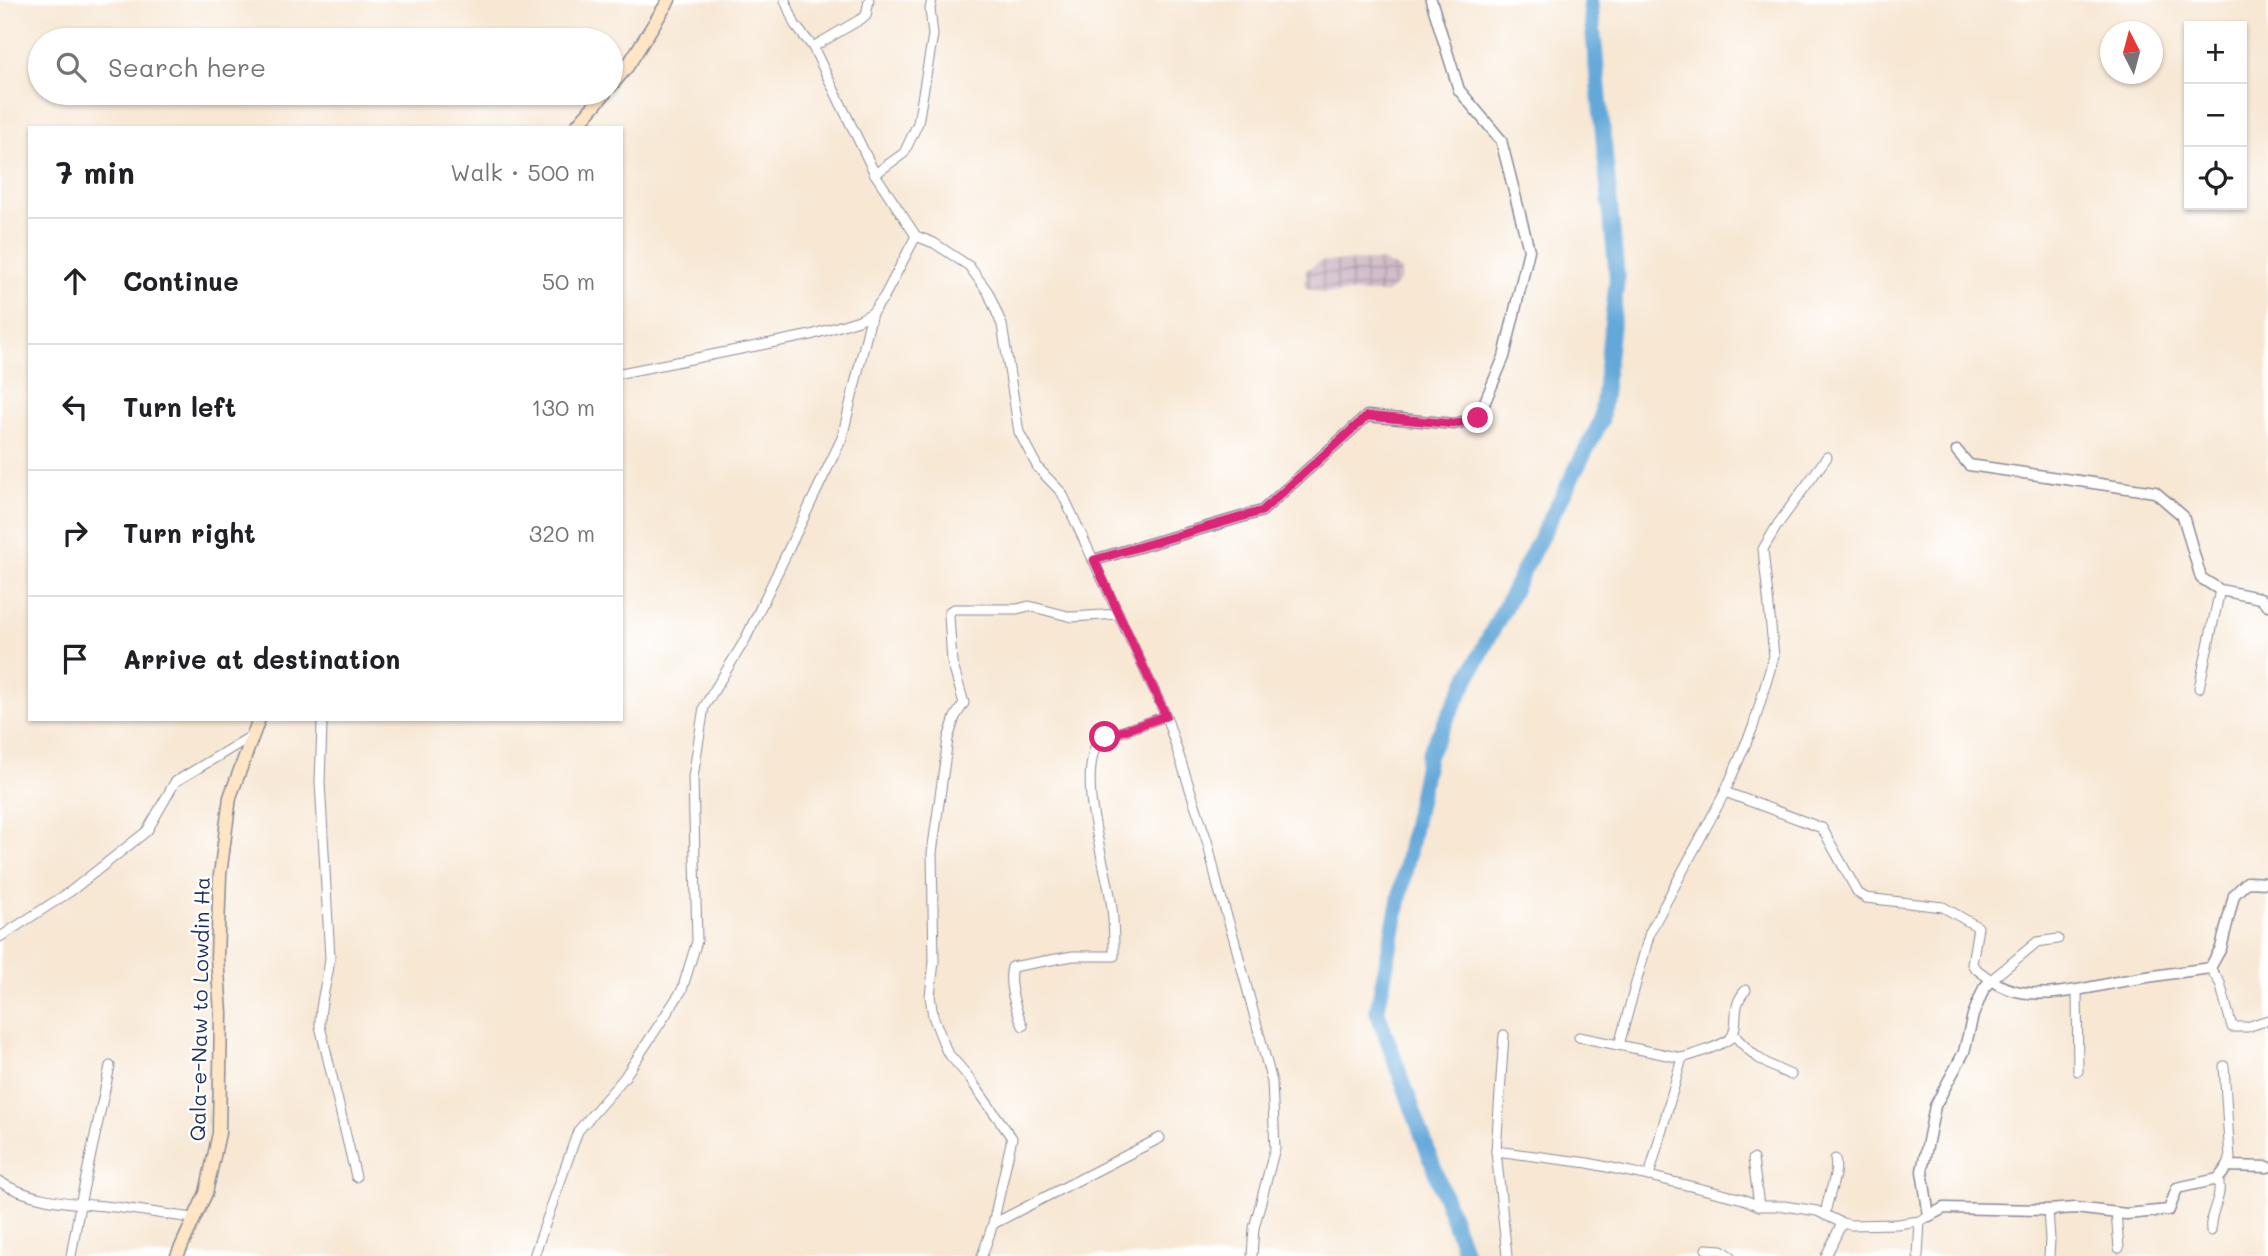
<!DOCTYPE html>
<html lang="en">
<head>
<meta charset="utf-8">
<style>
  body { margin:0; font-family:Mali,sans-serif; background:#f6f6f6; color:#202124 }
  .controls { position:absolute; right:21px; top:21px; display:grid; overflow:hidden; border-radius:0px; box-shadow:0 2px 5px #0004 }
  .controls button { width:63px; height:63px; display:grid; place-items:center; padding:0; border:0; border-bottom:2px solid #e0e0e0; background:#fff; color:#202124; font:35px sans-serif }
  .compass { position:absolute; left:2100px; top:21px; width:63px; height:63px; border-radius:50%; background:#fff; box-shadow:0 2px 5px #0004; rotate:354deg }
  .stop { position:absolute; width:21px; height:21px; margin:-16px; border:5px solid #db2777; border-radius:50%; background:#fff }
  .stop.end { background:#db2777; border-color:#fff; box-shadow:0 2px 7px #0008 }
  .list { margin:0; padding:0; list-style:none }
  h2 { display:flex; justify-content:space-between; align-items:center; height:91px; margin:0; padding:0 28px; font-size:30px }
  h2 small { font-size:23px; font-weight:400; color:#757577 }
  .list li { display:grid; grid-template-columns:46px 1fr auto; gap:21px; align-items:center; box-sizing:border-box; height:126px; padding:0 28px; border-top:2px solid #e0e0e0 }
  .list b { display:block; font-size:26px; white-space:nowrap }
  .list em { font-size:23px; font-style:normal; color:#757577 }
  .icon { flex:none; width:38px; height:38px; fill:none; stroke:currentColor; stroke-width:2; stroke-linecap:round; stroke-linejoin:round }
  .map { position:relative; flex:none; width:2268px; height:1256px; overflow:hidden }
  .search { position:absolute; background:#fff; box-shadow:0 2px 5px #0004; left:28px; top:28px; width:595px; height:77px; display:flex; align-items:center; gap:18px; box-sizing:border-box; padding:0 24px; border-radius:38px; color:#757577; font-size:26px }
  .panel { position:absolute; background:#fff; box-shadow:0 2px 5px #0004; left:28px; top:126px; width:595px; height:595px; border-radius:0px }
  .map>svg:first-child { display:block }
</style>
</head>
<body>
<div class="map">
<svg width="2268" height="1256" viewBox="0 0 2268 1256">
  <defs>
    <pattern id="industrial-grid" width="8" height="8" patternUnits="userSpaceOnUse" patternTransform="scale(1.75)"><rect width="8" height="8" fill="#d1bdc9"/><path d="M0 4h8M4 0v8" fill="none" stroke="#a99aa6"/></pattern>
  </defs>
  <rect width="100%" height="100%" fill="#fff"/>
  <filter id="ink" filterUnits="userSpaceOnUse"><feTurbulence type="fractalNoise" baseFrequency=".0143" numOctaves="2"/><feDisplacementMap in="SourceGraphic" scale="14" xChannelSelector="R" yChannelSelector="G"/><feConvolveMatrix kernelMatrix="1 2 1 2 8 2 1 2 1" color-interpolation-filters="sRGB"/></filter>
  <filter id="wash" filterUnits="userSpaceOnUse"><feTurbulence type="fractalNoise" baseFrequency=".00686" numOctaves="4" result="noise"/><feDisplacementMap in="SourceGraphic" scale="28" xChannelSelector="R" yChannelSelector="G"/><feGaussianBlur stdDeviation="1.57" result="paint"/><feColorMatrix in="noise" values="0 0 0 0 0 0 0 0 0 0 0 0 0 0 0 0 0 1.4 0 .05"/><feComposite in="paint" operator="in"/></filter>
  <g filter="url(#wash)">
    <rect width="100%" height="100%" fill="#f7e7d3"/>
    <polygon fill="url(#industrial-grid)" points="1321,261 1382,261 1401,270 1400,281 1387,293 1321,293 1305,287 1306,270"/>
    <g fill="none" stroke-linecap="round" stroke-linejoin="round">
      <polyline stroke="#64a8d9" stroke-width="16" points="1466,1256 1377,1011 1428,755 1601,421 1617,278 1590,0"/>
    </g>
  </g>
  <g filter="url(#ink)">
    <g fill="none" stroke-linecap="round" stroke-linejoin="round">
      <g stroke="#898b98" stroke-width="11">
        <g id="minor">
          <polyline points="785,0 795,25 813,47 875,174 916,236 934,243 969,266 988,292 1002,325 1019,432 1038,468 1062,493 1166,716 1208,844 1218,887 1234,939 1272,1082 1275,1148 1254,1228 1252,1256"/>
          <polyline points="813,47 866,16 869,0"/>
          <polyline points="875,174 904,153 918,123 933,35 930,9 932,0"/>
          <polyline points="621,373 811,335 859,320 872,313 884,297 916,236"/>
          <polyline points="2199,688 2220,590"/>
          <path d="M 321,719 L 322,725 L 320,782 L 330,958 C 328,981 319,1002 320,1026 L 356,1177"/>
          <polyline points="1725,792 1822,828 1858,893 1866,898 1943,907 1978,927 1972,964 1975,968 1991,980 2037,942 2058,939"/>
          <polyline points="0,937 71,891 147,831 175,782 253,735"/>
          <polyline points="2210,968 2220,983 2232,1027 2247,1027 2268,1020"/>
          <polyline points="2077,991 2078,1071"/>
          <path d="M 1023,1026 C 1016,1010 1007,983 1012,967 L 1073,956 L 1114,956 C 1114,939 1114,919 1111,901 C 1104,855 1077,784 1098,740 L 1166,716"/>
          <polyline points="1504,1035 1496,1151 1507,1256"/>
          <path d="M 1734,1035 C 1753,1056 1764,1064 1791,1075"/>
          <path d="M 1579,1037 L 1682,1058 C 1692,1055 1728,1044 1732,1036 C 1740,1023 1730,1006 1746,990"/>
          <polyline points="1619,1045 1650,932 1725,792 1753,727 1774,656 1763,549 1778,524 1827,457"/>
          <polyline points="2224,1066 2230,1159 2228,1166"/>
          <polyline points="1496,1151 1588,1163 1649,1176 1743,1199 1759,1206 1784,1206 1817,1211 1842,1223 1851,1225 1897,1224 1920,1221 1929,1216"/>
          <polyline points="1753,1159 1759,1206"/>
          <polyline points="1649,1176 1682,1058"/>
          <path d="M 0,1182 C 36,1204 82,1203 122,1208 C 146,1211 169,1215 193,1218"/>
          <polyline points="2048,1210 2050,1240 2049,1256"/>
          <polyline points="2116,1212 2119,1248"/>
          <path d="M 1825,1215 C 1827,1197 1839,1174 1835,1159"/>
          <polyline points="993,1224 1160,1138"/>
          <path d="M 2211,1231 C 2208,1213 2224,1197 2218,1179"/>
          <polyline points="1706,1249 1722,1250 1731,1256"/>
          <polyline points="71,1256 80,1205 110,1066"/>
          <polyline points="534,1256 578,1131 624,1078 682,990 697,941 693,777 704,707 745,640 842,438 872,313"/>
          <polyline points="982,1256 993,1224 1012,1138 967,1075 947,1052 933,1016 930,996 934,962 932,853 948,739 955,717 964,703 952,662 949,616 950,611 954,609 1017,609 1029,606 1072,617 1119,614"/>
          <polyline points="1826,1256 1842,1223"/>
          <polyline points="1918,1256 1920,1221"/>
        </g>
      </g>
      <g stroke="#898b98" stroke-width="13">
        <g id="tertiary">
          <polyline points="1957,451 1969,465 2155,492 2183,516 2201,578 2220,590 2260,598 2268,605"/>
          <polyline points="1094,560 1262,511 1367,416 1454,424 1478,418 1504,357 1529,250 1501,140 1459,90 1431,0"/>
          <path d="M 2268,883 L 2247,882 L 2234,895 L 2221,948 L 2210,968 C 2181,972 2152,976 2123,981 C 2083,988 2027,1006 1991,980 L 1984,988 L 1973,1015 L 1964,1052 L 1935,1106 L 1922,1171 L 1929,1216 L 1944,1208 L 2048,1210 L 2075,1208 L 2126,1214 L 2169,1210 L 2177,1188 L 2218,1179 L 2228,1166 L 2268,1167"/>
        </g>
      </g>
      <g stroke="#898b98" stroke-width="15">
        <g id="secondary">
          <polyline points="611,86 627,67 669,0"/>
          <polyline points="575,128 605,93"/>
          <polyline points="177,1256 206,1193 219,1133 221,1013 217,957 220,875 230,797 259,719"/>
        </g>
      </g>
      <use href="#minor" stroke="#fff" stroke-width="9"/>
      <use href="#tertiary" stroke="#fff" stroke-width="10"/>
      <use href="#secondary" stroke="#fde5c5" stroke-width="12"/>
    </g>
  </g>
  <g fill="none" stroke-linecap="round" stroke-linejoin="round" filter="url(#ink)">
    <polyline stroke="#db2777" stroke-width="9" points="1105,737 1166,716 1094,560 1262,511 1367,416 1454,424 1478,418"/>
  </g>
  <g text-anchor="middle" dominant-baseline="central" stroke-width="5" stroke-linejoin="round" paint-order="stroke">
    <g font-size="21" fill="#1b2f5e" stroke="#fff">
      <text transform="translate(199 1009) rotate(-89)">Qala-e-Naw to Lowdin Ha</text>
    </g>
  </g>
</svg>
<div class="controls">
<button>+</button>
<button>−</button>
<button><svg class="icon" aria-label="locate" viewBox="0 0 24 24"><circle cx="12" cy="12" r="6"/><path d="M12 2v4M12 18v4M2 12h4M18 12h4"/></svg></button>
</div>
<svg class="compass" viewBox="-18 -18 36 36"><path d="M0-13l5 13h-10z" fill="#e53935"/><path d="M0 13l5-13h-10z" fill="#757577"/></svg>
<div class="stop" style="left:1105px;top:737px"></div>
<div class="stop end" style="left:1478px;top:418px"></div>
<div class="search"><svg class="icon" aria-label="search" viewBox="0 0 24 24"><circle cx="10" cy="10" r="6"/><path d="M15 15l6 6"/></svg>Search here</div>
<section class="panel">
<h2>7 min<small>Walk · 500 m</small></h2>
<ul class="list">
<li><svg class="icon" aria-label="ahead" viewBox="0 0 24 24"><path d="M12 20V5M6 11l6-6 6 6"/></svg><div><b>Continue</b></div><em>50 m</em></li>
<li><svg class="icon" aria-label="left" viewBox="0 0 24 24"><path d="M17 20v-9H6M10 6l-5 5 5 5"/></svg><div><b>Turn left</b></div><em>130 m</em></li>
<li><svg class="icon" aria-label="right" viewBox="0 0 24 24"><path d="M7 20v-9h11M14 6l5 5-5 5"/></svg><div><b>Turn right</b></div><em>320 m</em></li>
<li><svg class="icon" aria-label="arrive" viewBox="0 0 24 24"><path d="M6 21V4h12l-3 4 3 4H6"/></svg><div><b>Arrive at destination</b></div></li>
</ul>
</section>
</div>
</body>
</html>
